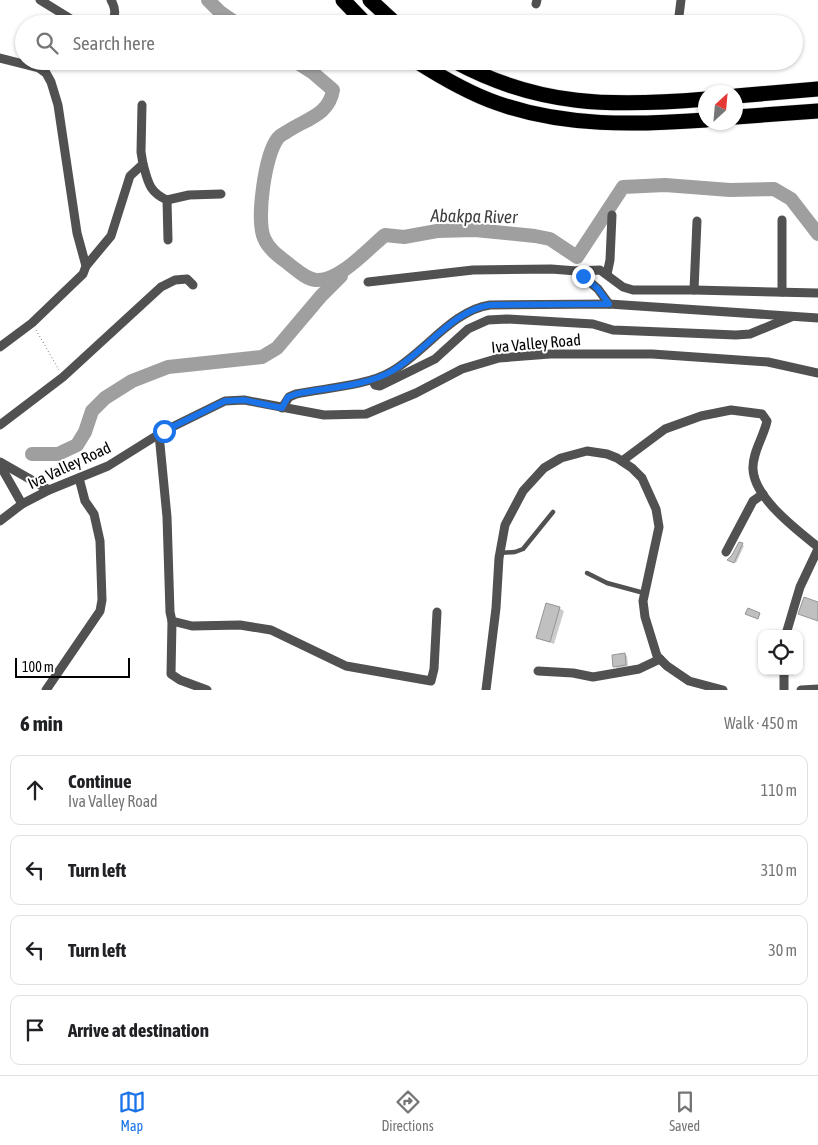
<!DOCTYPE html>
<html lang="en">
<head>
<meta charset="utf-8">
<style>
  body { margin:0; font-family:"Asap Condensed",sans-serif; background:#f2f2f2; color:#202124 }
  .controls { position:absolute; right:15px; bottom:15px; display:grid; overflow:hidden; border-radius:10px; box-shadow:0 1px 4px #0004 }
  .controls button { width:45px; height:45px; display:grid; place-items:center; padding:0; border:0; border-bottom:1px solid #e0e0e0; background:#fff; color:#202124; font:25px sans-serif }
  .compass { position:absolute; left:698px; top:85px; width:45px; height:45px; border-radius:50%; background:#fff; box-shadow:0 1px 4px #0004; rotate:26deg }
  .scale { position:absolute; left:15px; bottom:12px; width:115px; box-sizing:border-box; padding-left:5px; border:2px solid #000; border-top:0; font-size:14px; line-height:18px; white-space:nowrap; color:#000; -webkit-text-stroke:4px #fff; paint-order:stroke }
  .stop { position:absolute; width:15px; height:15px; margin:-11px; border:4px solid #1a73e8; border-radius:50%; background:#fff }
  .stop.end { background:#1a73e8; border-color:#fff; box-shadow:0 1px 5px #0008 }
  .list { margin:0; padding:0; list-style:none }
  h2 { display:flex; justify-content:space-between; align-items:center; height:65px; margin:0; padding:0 20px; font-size:21px }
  h2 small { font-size:16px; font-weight:400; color:#757577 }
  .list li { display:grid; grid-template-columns:32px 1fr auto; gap:15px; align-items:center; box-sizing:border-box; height:70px; margin:0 10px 10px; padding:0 10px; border:1px solid #e0e0e0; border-radius:10px }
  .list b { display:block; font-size:19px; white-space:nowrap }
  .list p { margin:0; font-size:16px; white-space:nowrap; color:#757577 }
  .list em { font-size:16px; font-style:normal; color:#757577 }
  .icon { flex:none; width:28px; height:28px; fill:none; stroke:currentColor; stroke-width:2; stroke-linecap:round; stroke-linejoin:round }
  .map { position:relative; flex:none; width:818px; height:690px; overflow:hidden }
  .search { position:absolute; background:#fff; box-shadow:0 1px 4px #0004; left:15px; right:15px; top:15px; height:55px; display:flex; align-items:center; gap:12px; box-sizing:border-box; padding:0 18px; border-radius:28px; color:#757577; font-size:19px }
  .sheet { height:385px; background:#fff }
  nav { display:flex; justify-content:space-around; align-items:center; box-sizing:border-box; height:70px; border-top:1px solid #e0e0e0; background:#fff; font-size:14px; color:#757577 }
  nav a { display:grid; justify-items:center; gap:2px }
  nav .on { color:#1a73e8 }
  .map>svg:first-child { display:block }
</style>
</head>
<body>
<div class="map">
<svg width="818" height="690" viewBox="0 0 818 690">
  <rect width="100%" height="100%" fill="#fff"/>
  <g fill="#0003">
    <polygon points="739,543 744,546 736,563 729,559"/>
    <polygon points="559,608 564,611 554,644 537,638"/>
    <polygon points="625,654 627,656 628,666 617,668 614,666"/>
  </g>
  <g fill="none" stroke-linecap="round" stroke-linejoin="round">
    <g stroke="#9f9f9f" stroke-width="14">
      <polyline points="208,0 220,12 237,24"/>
      <path d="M 295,61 L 312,72 L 333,90 C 329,115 306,119 288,131 C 285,133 280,135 278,138 C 265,154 256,219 264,238 C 269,250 280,257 290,265 C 298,271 306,279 316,280 C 339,282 368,249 385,235 L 404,237 L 437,231 L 475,230 L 535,236 L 550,239 L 577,257 L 623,187 L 665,185 L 730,190 L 774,189 L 791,199 L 818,234"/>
      <polyline points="32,454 58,454 77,445 85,432 92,411 105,398 132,381 168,367 262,357 277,348 321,296 341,276"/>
    </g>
  </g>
  <g fill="#c0c0c0" stroke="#959595">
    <polygon points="739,542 743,543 734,563 727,560 732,555"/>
    <polygon points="804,597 818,602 818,621 798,614"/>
    <polygon points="546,603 560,607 550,642 536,638"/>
    <polygon points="748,608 760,613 758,619 745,614"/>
    <polygon points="625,653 626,665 613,667 612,655"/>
  </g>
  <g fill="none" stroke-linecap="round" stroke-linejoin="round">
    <g stroke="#dbdbdb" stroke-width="16">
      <g id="highway">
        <polyline points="343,0 366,24"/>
        <polyline points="370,0 396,24"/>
        <path d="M 416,61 C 441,77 468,93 497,103 C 564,127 636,125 706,120"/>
        <path d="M 454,61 C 538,107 613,107 706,99"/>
        <polyline points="736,96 818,89"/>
        <polyline points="736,117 818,111"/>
      </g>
    </g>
    <polyline stroke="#737373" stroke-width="1" stroke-dasharray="1 2.5" stroke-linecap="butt" points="36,330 59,370"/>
    <g stroke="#515151" stroke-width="4.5">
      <polyline points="499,553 515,552 523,549 553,512"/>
      <polyline points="587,573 607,583 644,593"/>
    </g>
    <g stroke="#515151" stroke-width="9">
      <polyline points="40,0 79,24"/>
      <polyline points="536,4 537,0"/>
      <path d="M 111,24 C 116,15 116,9 111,0"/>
      <polyline points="678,24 681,0"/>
      <polyline points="0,58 39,68 46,73 51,82 58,105 77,233 86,266"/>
      <path d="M 143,164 C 148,182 149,192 167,200 L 189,195 L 221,194"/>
      <polyline points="167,200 168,240"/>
      <polyline points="782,220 782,292"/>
      <polyline points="577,271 600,270 623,287 633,290 694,290 818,293"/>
      <polyline points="607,274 610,260 612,215"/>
      <polyline points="368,282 473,270 551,269 577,271 598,289 609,304"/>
      <polyline points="694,290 697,221"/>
      <polyline points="0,347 32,323 83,274 86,266 111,236 130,176 143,164 141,152 142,105"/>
      <polyline points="372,380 375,385 380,386 435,359 468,329 488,320 507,319 593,324 613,330 736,335 750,334 791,317"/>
      <path d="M 282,408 L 289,397 L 296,394 C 325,388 367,386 392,371 C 425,352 453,310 490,305 L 609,304 L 818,318"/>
      <polyline points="0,425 63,377 161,287 175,280 187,279 193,285"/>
      <polyline points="159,434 167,517 170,612 172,621 192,626 240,625 271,630 346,666 431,681 434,669 437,612"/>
      <path d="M 622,461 L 665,429 L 701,416 L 731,410 L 762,414 L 767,421 C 764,436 752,453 753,469 C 754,498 797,530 818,547"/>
      <polyline points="0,462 49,490"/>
      <polyline points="0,465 22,504"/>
      <polyline points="0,521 22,504 49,490 108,466 164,431 225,401 244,400 324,415 366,414 416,393 462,369 499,358 550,354 652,354 768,362 818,373"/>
      <polyline points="726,552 753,501 763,494"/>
      <polyline points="172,621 171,674 180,680 207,690"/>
      <polyline points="786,634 800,587 818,549"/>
      <polyline points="538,671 573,673 593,677 639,669 660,659"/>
      <polyline points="784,671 784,690"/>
      <polyline points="46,690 100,611 102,600 100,541 94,514 85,501 79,478"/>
      <polyline points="486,690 496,608 499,558 505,525 523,491 544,468 561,458 587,451 607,454 617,458 632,468 642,478 656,509 659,527 643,601 645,617 657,656 667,666 689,681 723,690"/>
      <polyline points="801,690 818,689"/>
    </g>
    <use href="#highway" stroke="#000" stroke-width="15"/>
  </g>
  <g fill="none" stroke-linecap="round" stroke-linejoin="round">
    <path stroke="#1a73e8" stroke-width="6" d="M 164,431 L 225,401 L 244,400 L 282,408 L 288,397 L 296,394 C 325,388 367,386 392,371 C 425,352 453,310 490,305 L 609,304 L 598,289 L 583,276"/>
  </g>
  <g text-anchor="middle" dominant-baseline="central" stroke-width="4" stroke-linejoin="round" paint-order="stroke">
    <g font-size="16" fill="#000" stroke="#fff">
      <text transform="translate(536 343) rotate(-5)">Iva Valley Road</text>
      <text transform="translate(69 465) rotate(-25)">Iva Valley Road</text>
    </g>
    <g font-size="18" font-style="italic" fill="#404040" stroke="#fff">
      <text transform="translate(474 216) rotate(1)">Abakpa River</text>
    </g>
  </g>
</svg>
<div class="controls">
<button><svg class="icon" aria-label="locate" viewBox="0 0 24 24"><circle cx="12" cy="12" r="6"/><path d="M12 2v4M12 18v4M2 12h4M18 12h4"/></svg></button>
</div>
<svg class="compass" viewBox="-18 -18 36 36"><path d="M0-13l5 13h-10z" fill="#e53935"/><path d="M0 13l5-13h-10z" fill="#757577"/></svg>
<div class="scale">100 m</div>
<div class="stop" style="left:164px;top:431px"></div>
<div class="stop end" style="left:583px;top:276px"></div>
<div class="search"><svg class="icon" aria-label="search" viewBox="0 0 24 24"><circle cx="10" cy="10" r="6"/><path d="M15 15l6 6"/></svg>Search here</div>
</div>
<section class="sheet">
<h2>6 min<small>Walk · 450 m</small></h2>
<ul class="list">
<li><svg class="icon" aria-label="ahead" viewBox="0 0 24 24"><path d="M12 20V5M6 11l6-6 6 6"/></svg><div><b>Continue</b><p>Iva Valley Road</p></div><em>110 m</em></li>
<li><svg class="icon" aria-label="left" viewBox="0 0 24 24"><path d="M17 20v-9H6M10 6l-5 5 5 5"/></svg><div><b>Turn left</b></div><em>310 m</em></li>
<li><svg class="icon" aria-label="left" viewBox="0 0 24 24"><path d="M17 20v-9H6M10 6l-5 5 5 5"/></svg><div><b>Turn left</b></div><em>30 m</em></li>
<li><svg class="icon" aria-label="arrive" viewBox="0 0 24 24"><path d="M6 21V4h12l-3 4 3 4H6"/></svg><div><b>Arrive at destination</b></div></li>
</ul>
</section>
<nav>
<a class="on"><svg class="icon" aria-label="map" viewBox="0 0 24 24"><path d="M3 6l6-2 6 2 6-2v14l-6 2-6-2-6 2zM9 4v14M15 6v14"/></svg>Map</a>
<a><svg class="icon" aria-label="directions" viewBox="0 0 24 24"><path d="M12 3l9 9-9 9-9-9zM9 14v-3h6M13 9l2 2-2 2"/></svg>Directions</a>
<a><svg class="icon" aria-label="saved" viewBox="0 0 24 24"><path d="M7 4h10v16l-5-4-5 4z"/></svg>Saved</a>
</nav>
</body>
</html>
